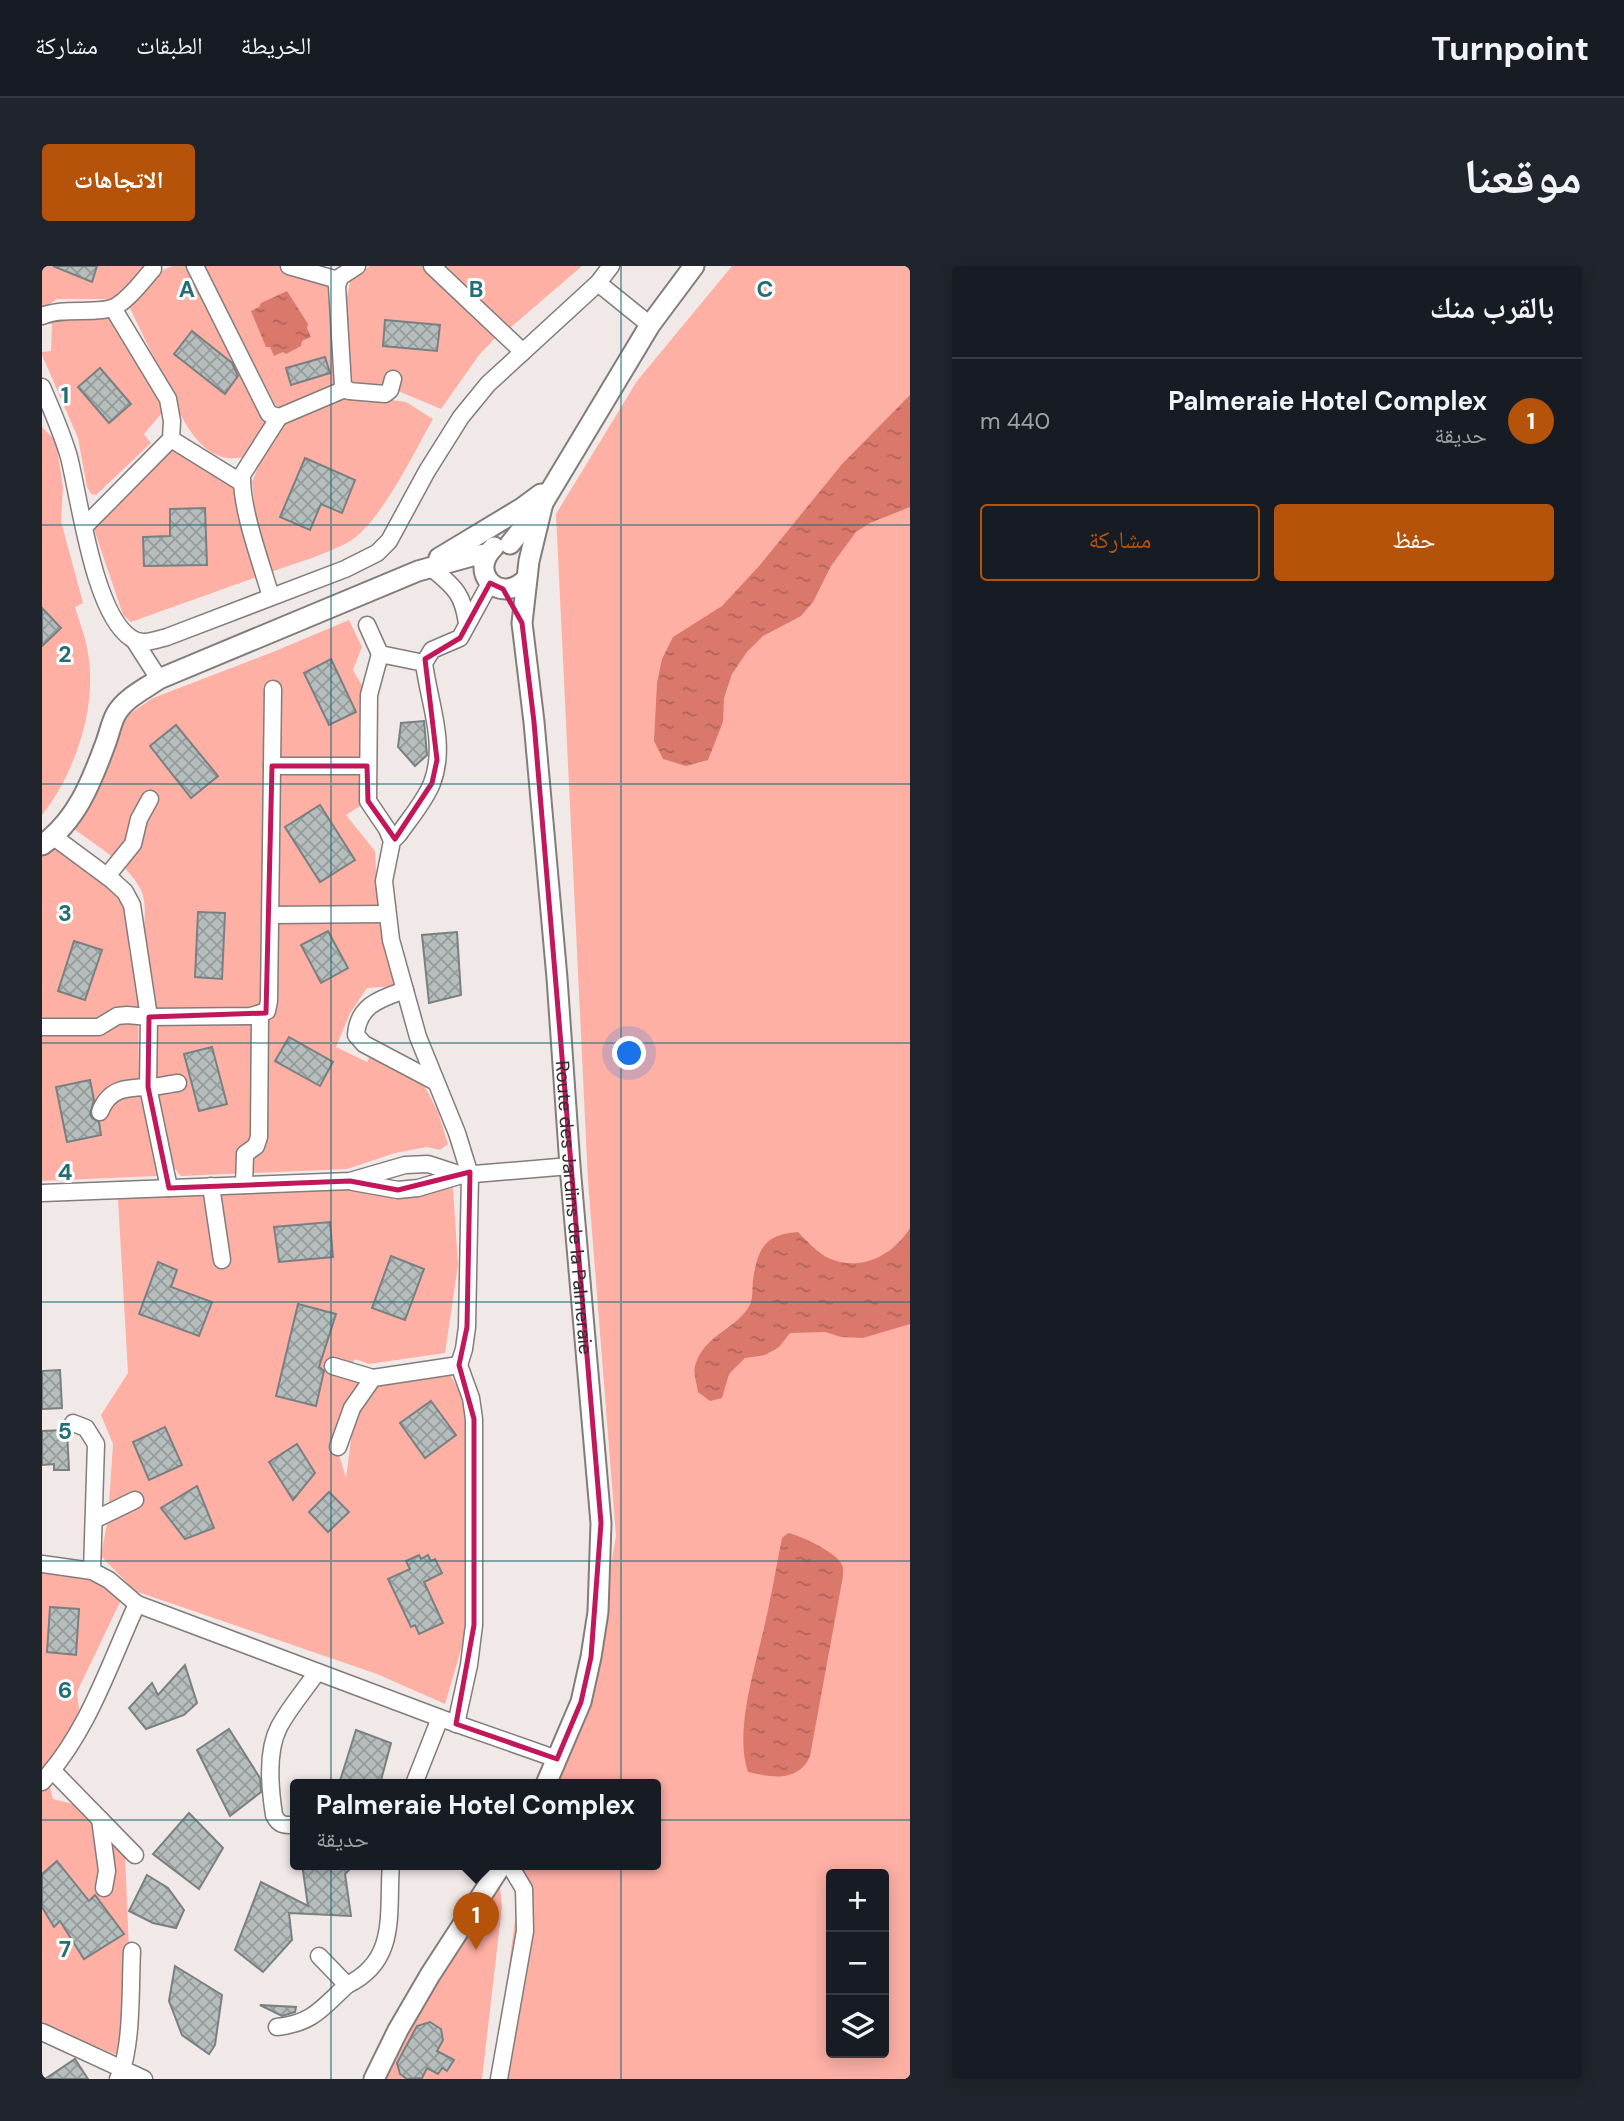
<!DOCTYPE html>
<html lang="ar">
<head>
<meta charset="utf-8">
<style>
  body { margin:0; font-family:"DM Sans","Noto Naskh Arabic",sans-serif; background:#20242c; color:#f1f3f6; direction:rtl }
  .controls { position:absolute; right:21px; bottom:21px; display:grid; overflow:hidden; border-radius:7px; box-shadow:0 4px 18px #0003 }
  .controls button { width:63px; height:63px; display:grid; place-items:center; padding:0; border:0; border-bottom:2px solid #363941; background:#171b24; color:#f1f3f6; font:35px sans-serif }
  .you { position:absolute; left:588px; top:788px; width:24px; height:24px; margin:-18px; border:5px solid #fff; border-radius:50%; background:#1a73e8; box-shadow:0 0 0 10px #1a73e833 }
  .badge { display:grid; place-items:center; width:46px; height:46px; border-radius:50%; background:#b45309; color:#fff; font-size:23px; font-weight:700 }
  .pin { position:absolute; translate:-50% -58px; filter:drop-shadow(0 2px 4px #0008) }
  .pin::after { content:''; position:absolute; top:37px; width:24px; height:21px; background:inherit; clip-path:polygon(0 0,100% 0,50% 100%) }
  .popup { position:absolute; left:248px; top:1513px; width:371px; height:91px; box-sizing:border-box; display:grid; place-content:center; border-radius:7px; background:#171b24; filter:drop-shadow(0 2px 5px #0005); font-size:23px; white-space:nowrap; color:#9ea1a6 }
  .popup b { font-size:26px; color:#f1f3f6 }
  .popup::after { content:''; position:absolute; left:50%; top:100%; margin-left:-14px; border:14px solid transparent; border-top-color:#171b24 }
  .list { margin:0; padding:0; list-style:none }
  h2 { display:flex; justify-content:space-between; align-items:center; height:91px; margin:0; padding:0 28px; font-size:30px }
  h2 small { font-size:23px; font-weight:400; color:#9ea1a6 }
  .list li { display:grid; grid-template-columns:46px 1fr auto; gap:21px; align-items:center; box-sizing:border-box; height:126px; padding:0 28px; border-top:2px solid #363941 }
  .list b { display:block; font-size:26px; white-space:nowrap }
  .list p { margin:0; font-size:23px; white-space:nowrap; color:#9ea1a6 }
  .list em { font-size:23px; font-style:normal; color:#9ea1a6 }
  .actions { display:flex; gap:14px; padding:21px 28px }
  .actions a { flex:1; padding:16px 0; border:2px solid #b45309; border-radius:7px; text-align:center; font-size:24px; color:#b45309 }
  .actions .main { background:#b45309; color:#fff }
  .icon { flex:none; width:38px; height:38px; fill:none; stroke:currentColor; stroke-width:2; stroke-linecap:round; stroke-linejoin:round }
  .map { position:relative; flex:none; width:868px; height:1813px; overflow:hidden; direction:ltr; border-radius:7px }
  header { display:flex; align-items:center; gap:42px; box-sizing:border-box; height:98px; padding:0 35px; background:#171b24; border-bottom:2px solid #363941 }
  header strong { font-size:33px }
  nav { display:flex; gap:38px; margin-inline-start:auto; font-size:24px }
  .intro { display:flex; align-items:center; justify-content:space-between; box-sizing:border-box; height:168px; padding:0 42px }
  h1 { margin:0; font-size:49px }
  .button { padding:18px 32px; border-radius:7px; background:#b45309; color:#fff; font-size:24px; font-weight:700 }
  main { display:flex; gap:42px; padding:0 42px }
  aside { flex:1; background:#171b24; border-radius:7px; box-shadow:0 4px 18px #0003 }
  .map>svg:first-child { display:block }
</style>
</head>
<body>
<header>
<strong>Turnpoint</strong>
<nav><a>الخريطة</a><a>الطبقات</a><a>مشاركة</a></nav>
</header>
<div class="intro"><h1>موقعنا</h1><a class="button">الاتجاهات</a></div>
<main>
<aside>
<h2>بالقرب منك<small></small></h2>
<ul class="list">
<li><span class="badge">1</span><div><b>Palmeraie Hotel Complex</b><p>حديقة</p></div><em>440 m</em></li>
</ul>
<div class="actions"><a class="main">حفظ</a><a>مشاركة</a></div>
</aside>
<div class="map">
<svg width="868" height="1813" viewBox="0 0 868 1813">
  <defs>
    <pattern id="water-ripples" width="26" height="14" patternUnits="userSpaceOnUse" patternTransform="scale(1.75)"><rect width="26" height="14" fill="#da786c"/><path d="M2 4q2-2 4 0t4 0M15 11q2-2 4 0t4 0" fill="none" stroke="#b16359"/></pattern>
    <pattern id="building-cross-hatch" width="8" height="8" patternUnits="userSpaceOnUse" patternTransform="scale(1.75)"><rect width="8" height="8" fill="#b6bdbd"/><path d="M0 0l8 8M0 8l8-8" fill="none" stroke="#959a9a"/></pattern>
  </defs>
  <rect width="100%" height="100%" fill="#f0e9e8"/>
  <g fill="#feb0a5" fill-rule="evenodd">
    <polygon points="0,0 100,0 101,1 75,30 66,33 15,33 0,43"/>
    <path d="M 130,0 L 147,0 L 225,156 L 201,191 C 156,202 135,141 120,109 C 109,86 98,63 87,40 L 110,9 Z"/>
    <polygon points="161,0 240,0 291,14 298,118 235,142"/>
    <polygon points="328,0 385,0 457,68 437,89 399,143 349,122 307,120 305,31 308,14"/>
    <polygon points="404,0 540,0 468,62 434,32"/>
    <path d="M 690,0 L 868,0 L 868,1813 L 452,1813 L 474,1647 L 474,1598 L 614,1598 L 614,1518 L 509,1518 L 545,1441 L 574,1270 L 546,915 L 514,248 L 595,115 ZM 789,1608 L 842,1608 L 842,1787 L 789,1787 Z"/>
    <polygon points="71,42 122,137 119,148 102,168 109,177 54,229 49,228 45,221 36,172 0,89 0,86 9,85 10,58 0,57 11,45"/>
    <path d="M 328,131 L 364,136 L 391,153 C 372,186 338,259 305,277 C 282,289 254,297 229,306 L 213,245 L 210,216 L 226,177 L 242,159 L 293,134 Z"/>
    <path d="M 0,161 L 14,175 L 21,222 L 19,255 L 41,337 L 33,341 C 37,355 43,369 45,382 C 57,437 34,506 0,549 Z"/>
    <polygon points="131,184 152,188 193,218 220,309 89,356 81,349 52,263 80,232"/>
    <path d="M 307,354 L 320,381 L 311,404 L 325,428 L 326,535 L 304,549 L 333,585 L 336,648 L 355,720 L 325,722 L 308,747 L 294,781 L 325,796 L 329,788 L 381,817 L 396,846 L 406,878 L 398,884 L 385,881 L 353,887 L 305,903 L 139,910 C 108,878 117,773 112,729 C 110,711 103,694 102,676 C 101,660 106,639 99,624 C 86,598 55,580 32,563 L 54,526 L 69,482 L 86,449 L 111,432 L 231,386 Z"/>
    <polygon points="12,575 68,616 87,640 87,685 96,722 97,825 119,908 114,910 0,915 0,585"/>
    <path d="M 315,921 C 354,937 371,930 411,922 L 416,999 L 403,1087 L 327,1098 L 313,1093 L 301,1111 L 323,1117 L 292,1172 L 304,1212 L 312,1151 L 332,1115 L 406,1105 L 428,1143 L 426,1360 L 403,1438 L 335,1408 L 93,1325 L 59,1290 L 66,1252 L 71,1178 L 59,1149 L 86,1107 L 76,933 L 176,925 Z"/>
    <polygon points="0,1305 50,1309 79,1334 35,1426 37,1444 23,1476 0,1503"/>
    <polygon points="7,1517 11,1533 31,1538 83,1587 87,1685 80,1791 0,1759 0,1523"/>
    <polygon points="457,1612 460,1640 440,1813 344,1813 386,1729"/>
  </g>
  <g fill="url(#water-ripples)">
    <polygon points="245,25 266,58 265,62 269,71 260,75 259,80 244,88 241,86 232,90 228,81 224,81 209,45 217,41 219,37"/>
    <polygon points="868,129 868,241 828,257 814,266 789,300 771,336 759,350 721,370 705,386 690,408 682,432 681,456 666,494 644,500 621,493 612,475 615,417 620,393 631,371 680,340 718,299 800,198"/>
    <path d="M 868,962 L 868,1058 L 821,1072 L 799,1071 L 783,1066 L 748,1067 L 737,1081 L 723,1089 L 703,1092 L 687,1108 L 680,1132 L 668,1135 L 656,1126 C 655,1118 651,1107 653,1100 C 662,1067 699,1062 709,1036 C 711,1030 710,1021 711,1015 C 715,984 722,968 756,966 C 764,974 774,985 784,991 C 816,1007 850,991 868,962 Z"/>
    <path d="M 746,1267 C 758,1269 796,1287 800,1299 C 802,1302 801,1306 801,1310 L 768,1490 C 757,1516 730,1512 706,1506 C 692,1466 713,1402 722,1362 C 729,1332 734,1302 740,1272 Z"/>
  </g>
  <g fill="url(#building-cross-hatch)" stroke="#7a8081" stroke-width="2">
    <polygon points="11,0 55,0 50,16"/>
    <polygon points="343,54 398,59 395,85 341,80"/>
    <polygon points="150,65 190,97 196,110 183,128 132,88"/>
    <polygon points="283,91 288,107 249,119 244,102"/>
    <polygon points="58,102 89,138 67,157 36,121"/>
    <polygon points="263,192 313,214 300,247 279,238 268,264 238,251"/>
    <polygon points="163,242 165,299 102,300 101,271 128,270 128,243"/>
    <polygon points="0,342 19,362 0,380"/>
    <polygon points="289,393 314,446 287,459 262,407"/>
    <polygon points="382,455 385,489 373,500 356,481 359,457"/>
    <polygon points="134,459 176,510 149,532 108,480"/>
    <polygon points="278,539 313,594 278,616 243,561"/>
    <polygon points="156,646 183,647 180,713 153,711"/>
    <polygon points="286,665 306,702 279,717 259,679"/>
    <polygon points="415,666 419,729 387,737 380,669"/>
    <polygon points="32,675 60,684 43,734 16,725"/>
    <polygon points="247,771 291,796 278,820 233,795"/>
    <polygon points="170,781 185,838 157,845 142,788"/>
    <polygon points="48,814 52,834 48,848 50,852 57,856 59,869 25,876 14,821"/>
    <polygon points="288,956 291,991 237,996 232,961"/>
    <polygon points="349,990 382,1003 363,1054 330,1042"/>
    <polygon points="116,996 135,1004 129,1021 170,1036 157,1070 97,1048"/>
    <polygon points="256,1038 294,1048 277,1101 282,1105 274,1140 234,1130"/>
    <polygon points="18,1104 20,1142 0,1143 0,1105"/>
    <polygon points="389,1135 414,1169 383,1192 358,1157"/>
    <polygon points="123,1161 140,1199 107,1214 91,1176"/>
    <polygon points="23,1164 25,1165 27,1204 12,1204 12,1198 0,1199 0,1165"/>
    <polygon points="255,1178 273,1207 251,1234 227,1196"/>
    <polygon points="155,1220 172,1262 143,1273 119,1242"/>
    <polygon points="287,1226 307,1246 286,1266 267,1246"/>
    <polygon points="377,1289 379,1293 386,1289 389,1295 393,1293 400,1307 382,1316 401,1357 377,1368 373,1359 369,1361 346,1313 368,1303 364,1295"/>
    <polygon points="8,1341 37,1343 34,1389 5,1386"/>
    <polygon points="143,1399 155,1437 142,1449 104,1463 87,1442 110,1417 116,1429"/>
    <polygon points="187,1463 218,1512 219,1526 188,1550 155,1484"/>
    <polygon points="314,1464 349,1477 338,1518 297,1518"/>
    <polygon points="147,1547 181,1582 157,1623 111,1588"/>
    <polygon points="15,1595 47,1635 53,1629 82,1668 42,1693 18,1655 12,1661 0,1641 0,1608"/>
    <polygon points="260,1598 313,1598 303,1608 309,1650 247,1647 250,1674 221,1706 193,1684 219,1616 266,1640"/>
    <polygon points="105,1609 126,1622 142,1644 134,1662 111,1657 87,1645"/>
    <polygon points="133,1700 180,1729 173,1779 167,1788 140,1769 127,1735"/>
    <polygon points="218,1739 254,1741 253,1746 240,1750"/>
    <polygon points="388,1756 399,1763 401,1774 395,1785 412,1794 405,1805 400,1802 396,1808 385,1802 380,1812 365,1813 358,1808 355,1797 375,1760"/>
    <polygon points="33,1793 46,1813 3,1813"/>
  </g>
  <g fill="none" stroke-linecap="round" stroke-linejoin="round">
    <g stroke="#827c7b" stroke-width="19">
      <g id="minor">
        <polyline points="153,0 227,148 237,151 303,123"/>
        <polyline points="247,0 296,14"/>
        <polyline points="315,0 298,11 295,20 301,120 307,125 343,128 348,124 351,113"/>
        <polyline points="390,0 481,86"/>
        <polyline points="556,17 608,59"/>
        <path d="M 0,50 C 22,40 60,50 76,39 C 90,30 100,15 111,3"/>
        <path d="M 0,121 C 10,144 20,167 27,191 C 38,235 52,348 89,372 C 100,380 113,374 125,371 L 303,303 L 335,287 L 347,275 L 385,205 L 419,151 L 446,118 L 556,17 L 569,0"/>
        <polyline points="129,173 200,217"/>
        <polyline points="43,260 129,173 130,155 126,133 71,42"/>
        <path d="M 393,305 C 414,322 421,330 425,357"/>
        <path d="M 229,331 C 219,296 199,244 200,209 L 237,151"/>
        <polyline points="325,359 338,388"/>
        <polyline points="92,374 117,413"/>
        <polyline points="230,500 325,500"/>
        <polyline points="12,571 70,614 83,626 90,639 107,751 106,821 127,922"/>
        <polyline points="350,575 345,563 326,535 327,429 338,388 382,397"/>
        <polyline points="65,610 91,578 97,553 108,533"/>
        <polyline points="229,649 344,648"/>
        <path d="M 363,724 C 338,733 316,739 314,769 L 322,778 L 392,815"/>
        <polyline points="0,761 57,761 75,750 85,749 107,751 209,750 225,745 227,735 231,423"/>
        <path d="M 58,846 C 67,822 84,822 106,821 C 116,821 126,818 136,817"/>
        <polyline points="311,916 356,924 376,922 420,909 528,900"/>
        <polyline points="202,919 203,888 214,880 217,871 218,748"/>
        <polyline points="169,920 180,994"/>
        <polyline points="0,927 308,915 363,899 386,898 420,909"/>
        <polyline points="291,1100 331,1112 417,1099"/>
        <polyline points="31,1157 44,1162 54,1178 50,1305"/>
        <polyline points="296,1181 310,1142 331,1112"/>
        <polyline points="52,1254 93,1234"/>
        <polyline points="0,1298 50,1305 67,1314 95,1338 398,1452 515,1493"/>
        <path d="M 414,1458 L 427,1399 L 432,1359 L 432,1153 L 429,1132 L 417,1099 L 422,1083 L 425,1061 L 428,909 L 415,867 L 376,771 L 349,674 L 342,615 L 350,575 L 357,568 C 368,552 383,535 390,517 C 405,478 387,437 382,397 L 390,384 L 418,372 L 448,317"/>
        <polyline points="10,1504 93,1589"/>
        <path d="M 0,1516 C 46,1466 67,1399 95,1338"/>
        <polyline points="372,1518 398,1452"/>
        <polyline points="58,1553 65,1605 62,1622"/>
        <path d="M 254,1559 C 243,1559 237,1560 232,1549 C 228,1523 224,1486 237,1461 C 247,1442 263,1424 275,1406"/>
        <path d="M 277,1690 L 305,1719 C 357,1694 345,1646 349,1598"/>
        <path d="M 235,1761 C 271,1757 280,1742 305,1719"/>
        <polyline points="0,1766 102,1813"/>
        <path d="M 76,1813 C 91,1783 88,1720 90,1685"/>
        <polyline points="457,1813 483,1665 482,1623 467,1598"/>
      </g>
    </g>
    <g stroke="#827c7b" stroke-width="23">
      <g id="tertiary">
        <path id="s1" d="M 501,237 L 487,295 L 480,357 L 492,456 L 515,712 L 528,900 L 559,1257 L 556,1346 L 549,1391 L 539,1436 L 504,1518"/>
        <polyline points="468,278 501,237 608,59 652,0"/>
        <path d="M 452,281 C 425,306 458,340 484,313"/>
        <polyline points="397,292 480,242 499,228"/>
        <path d="M 0,579 C 34,555 49,517 63,479 C 67,469 69,457 74,448 C 83,432 103,423 117,413 L 376,305 L 430,290 L 445,288"/>
        <polyline points="332,1813 356,1764 388,1709 460,1598"/>
      </g>
    </g>
    <use href="#minor" stroke="#fff" stroke-width="16"/>
    <use href="#tertiary" stroke="#fff" stroke-width="19"/>
  </g>
  <path fill="none" stroke="#c2185b" stroke-width="5" stroke-linejoin="round" d="M 448,317 L 461,323 L 480,357 L 492,456 L 559,1257 L 549,1391 L 539,1436 L 515,1493 L 414,1458 L 432,1359 L 432,1153 L 417,1099 L 425,1061 L 428,906 L 356,924 L 308,915 L 127,922 L 106,821 L 107,751 L 224,747 L 230,500 L 325,500 L 326,535 L 353,573 L 390,517 L 395,494 L 383,393 L 418,372 Z"/>
  <path fill="none" stroke="#246e76" stroke-width="2" stroke-opacity="0.55" d="M 289,0 L 289,1813M 579,0 L 579,1813M 0,259 L 868,259M 0,518 L 868,518M 0,777 L 868,777M 0,1036 L 868,1036M 0,1295 L 868,1295M 0,1554 L 868,1554"/>
  <g text-anchor="middle" dominant-baseline="central" stroke-width="6" stroke-linejoin="round" paint-order="stroke">
    <g font-size="19" fill="#312f2e" stroke="#fff">
      <text stroke="none"><textPath href="#s1" startOffset="709">Route des Jardins de la Palmeraie</textPath></text>
    </g>
  </g>
  <g font-size="23" text-anchor="middle" font-weight="bold" fill="#246e76" stroke="#fff" stroke-width="6" stroke-linejoin="round" paint-order="stroke">
    <text x="145" y="31">A</text>
    <text x="434" y="31">B</text>
    <text x="723" y="31">C</text>
    <text x="23" y="137">1</text>
    <text x="23" y="396">2</text>
    <text x="23" y="655">3</text>
    <text x="23" y="914">4</text>
    <text x="23" y="1173">5</text>
    <text x="23" y="1432">6</text>
    <text x="23" y="1691">7</text>
  </g>
</svg>
<div class="controls">
<button>+</button>
<button>−</button>
<button><svg class="icon" aria-label="layers" viewBox="0 0 24 24"><path d="M12 4l9 5-9 5-9-5zM3 14l9 5 9-5"/></svg></button>
</div>
<div class="you"></div>
<div class="pin badge" style="left:434px;top:1684px">1</div>
<div class="popup"><b>Palmeraie Hotel Complex</b>حديقة</div>
</div>
</main>
</body>
</html>
